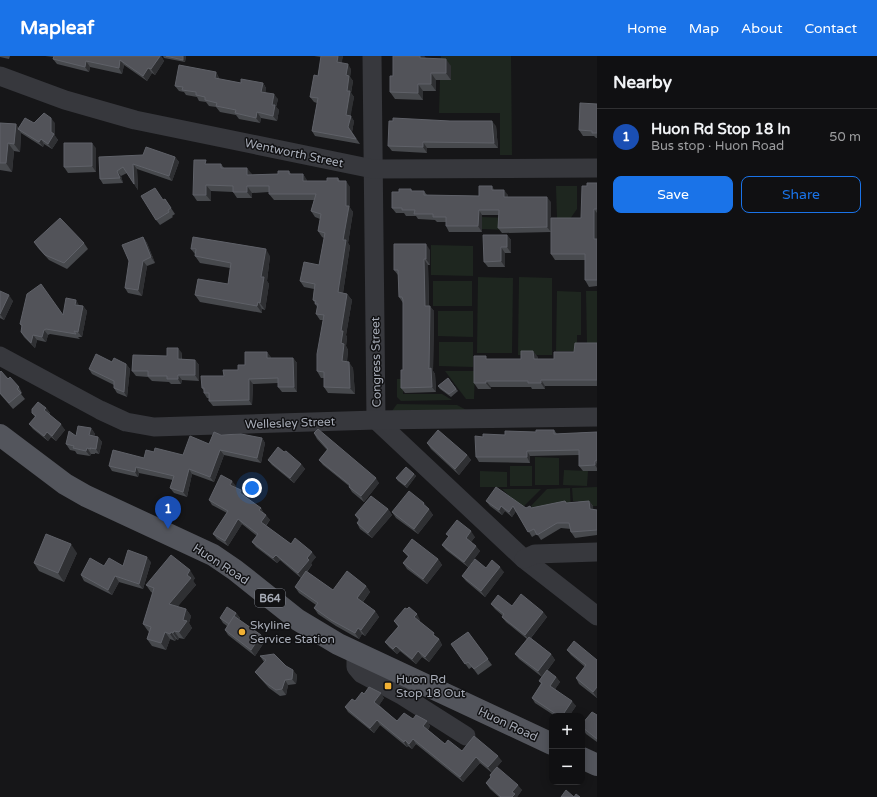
<!DOCTYPE html>
<html lang="en">
<head>
<meta charset="utf-8">
<style>
  body { margin:0; font-family:"Varela Round",sans-serif; background:#19191b; color:#f1f3f6 }
  .controls { position:absolute; right:12px; bottom:12px; display:grid; overflow:hidden; border-radius:8px; box-shadow:0 2px 10px #0003 }
  .controls button { width:36px; height:36px; display:grid; place-items:center; padding:0; border:0; border-bottom:1px solid #303032; background:#101012; color:#f1f3f6; font:20px sans-serif }
  .you { position:absolute; left:252px; top:432px; width:14px; height:14px; margin:-10px; border:3px solid #fff; border-radius:50%; background:#1a73e8; box-shadow:0 0 0 6px #1a73e833 }
  .badge { display:grid; place-items:center; width:26px; height:26px; border-radius:50%; background:#1a73e8; color:#fff; font-size:13px; font-weight:700 }
  .pin { position:absolute; translate:-50% -33px; filter:drop-shadow(0 1px 2px #0008) }
  .pin::after { content:''; position:absolute; top:21px; width:14px; height:12px; background:inherit; clip-path:polygon(0 0,100% 0,50% 100%) }
  .list { margin:0; padding:0; list-style:none }
  h2 { display:flex; justify-content:space-between; align-items:center; height:52px; margin:0; padding:0 16px; font-size:17px }
  h2 small { font-size:13px; font-weight:400; color:#9c9d9f }
  .list li { display:grid; grid-template-columns:26px 1fr auto; gap:12px; align-items:center; box-sizing:border-box; height:56px; padding:0 16px; border-top:1px solid #303032 }
  .list b { display:block; font-size:15px; white-space:nowrap }
  .list p { margin:0; font-size:13px; white-space:nowrap; color:#9c9d9f }
  .list em { font-size:13px; font-style:normal; color:#9c9d9f }
  .actions { display:flex; gap:8px; padding:12px 16px }
  .actions a { flex:1; padding:9px 0; border:1px solid #1a73e8; border-radius:8px; text-align:center; font-size:14px; color:#1a73e8 }
  .actions .main { background:#1a73e8; color:#fff }
  .map { position:relative; flex:none; width:597px; height:741px; overflow:hidden }
  header { display:flex; align-items:center; gap:24px; box-sizing:border-box; height:56px; padding:0 20px; background:#1a73e8; color:#fff }
  header strong { font-size:19px }
  nav { display:flex; gap:22px; margin-inline-start:auto; font-size:14px }
  main { display:flex }
  aside { flex:1; background:#101012 }
  .map>svg:first-child { display:block }
</style>
</head>
<body>
<header>
<strong>Mapleaf</strong>
<nav><a>Home</a><a>Map</a><a>About</a><a>Contact</a></nav>
</header>
<main>
<div class="map">
<svg width="597" height="741" viewBox="0 0 597 741">
  <rect width="100%" height="100%" fill="#161618"/>
  <g fill="#1e261f">
    <polygon points="441,0 511,0 512,99 500,99 500,57 439,57 440,24 451,24 451,10 441,9"/>
    <polygon points="556,130 577,130 577,153 570,163 557,163"/>
    <polygon points="481,161 512,162 512,174 481,173"/>
    <polygon points="431,189 473,190 473,220 431,219"/>
    <polygon points="478,221 513,222 512,297 477,297"/>
    <polygon points="519,221 552,222 552,299 518,299"/>
    <rect x="433" y="225" width="39" height="25"/>
    <polygon points="557,235 581,236 581,279 577,279 577,295 556,295"/>
    <polygon points="586,235 597,235 597,290 587,290"/>
    <polygon points="438,255 473,255 473,281 438,280"/>
    <polygon points="439,286 473,286 473,311 439,310"/>
    <polygon points="445,315 475,315 474,343 466,343"/>
    <polygon points="397,323 403,323 403,338 442,338 452,344 401,345 397,341"/>
    <polygon points="397,348 457,349 472,357 392,355"/>
    <polygon points="535,401 559,402 559,429 535,429"/>
    <rect x="510" y="410" width="22" height="20"/>
    <polygon points="564,414 588,415 587,430 563,429"/>
    <polygon points="480,415 507,416 507,431 480,431"/>
    <polygon points="597,431 597,450 579,451 578,445 573,445 572,432"/>
    <polygon points="570,432 571,459 546,464 531,450 547,433"/>
    <polygon points="502,433 541,433 522,452"/>
  </g>
  <g fill="none" stroke-linecap="round" stroke-linejoin="round">
    <g stroke="#37383d" stroke-width="19">
      <polyline points="372,0 376,364 524,503 597,560"/>
      <polyline points="0,20 65,44 135,64 373,113 597,112"/>
      <polyline points="0,300 100,354 126,366 154,371 376,364 597,361"/>
      <polyline points="524,503 535,498 597,496"/>
      <polyline points="356,597 356,611 362,618 403,640 466,680"/>
    </g>
    <g stroke="#53555c" stroke-width="22">
      <polyline points="0,379 65,428 86,440 213,499 235,514 298,564 338,588 552,688"/>
      <polyline points="582,702 597,709"/>
    </g>
  </g>
  <g fill="#47494d">
    <polygon points="0,0 10,0 9,3 0,1"/>
    <polygon points="45,0 161,0 164,5 155,19 152,17 147,25 124,9 122,18 90,11 89,16 57,8 53,3 54,1"/>
    <polygon points="163,0 186,0 185,6 164,2"/>
    <polygon points="314,0 343,0 341,7 351,13 350,21 353,25 351,37 354,41 350,60 354,65 352,76 360,88 315,80 312,75 317,47 314,46 310,41 318,20 321,1"/>
    <polygon points="393,0 424,0 425,2 451,10 451,24 436,24 436,35 423,35 423,44 395,43 390,36 393,20"/>
    <polygon points="216,16 219,22 219,23 241,27 263,27 266,32 265,37 278,43 276,51 279,54 277,65 261,62 260,67 239,63 236,59 220,56 216,51 209,50 206,46 199,45 197,41 186,39 184,36 179,35 175,30"/>
    <polygon points="597,48 597,82 596,82 594,80 583,80 579,74"/>
    <polygon points="0,67 16,68 18,72 34,67 55,67 55,80 58,84 52,93 44,88 43,91 21,77 20,96 14,95 12,116 0,114"/>
    <polygon points="496,70 498,92 427,92 427,97 392,95 388,90"/>
    <polygon points="96,92 96,116 68,117 64,111"/>
    <polygon points="99,101 175,101 179,106 172,125 137,113 138,134 127,117 121,120 123,127 103,128 100,123"/>
    <polygon points="208,108 221,108 224,112 252,118 252,119 278,118 289,115 291,118 303,118 307,125 327,125 338,122 340,125 350,131 350,152 353,156 348,187 350,190 343,237 347,238 352,244 346,279 347,281 346,290 348,294 347,306 353,312 355,338 328,337 324,331 324,322 321,322 317,315 323,264 320,264 316,258 317,251 313,244 314,233 304,231 300,225 319,209 324,182 322,181 318,175 320,163 315,161 311,155 314,144 274,144 269,138 269,136 252,137 252,142 237,142 233,136 211,135 211,145 197,145 193,139"/>
    <polygon points="597,127 597,230 589,231 585,224 585,204 555,204 551,198 551,176 502,177 498,172 499,159 482,159 482,176 449,176 446,170 446,166 437,166 435,164 418,163 416,160 406,160 404,157 396,157 392,152 411,133 412,135 424,135 427,139 479,140 495,134 508,139 508,141 551,146 551,162 581,162 587,130"/>
    <polygon points="165,143 175,158 172,160 173,161 160,169 156,164 163,144"/>
    <polygon points="507,179 511,184 511,197 505,197 505,211 488,211 484,206"/>
    <polygon points="143,181 147,187 155,207 147,210 142,240 128,237 125,232"/>
    <polygon points="34,186 84,187 88,193 67,213 49,204 38,192"/>
    <polygon points="191,193 270,200 267,225 269,228 265,254 262,253 262,257 200,246 195,239 228,228 230,212 200,207 195,200 195,198"/>
    <polygon points="430,194 430,209 428,209 429,250 434,255 433,315 435,318 436,336 405,337 401,332 403,314 403,247 399,241 398,219 394,214"/>
    <polygon points="0,235 13,245 4,264 0,262"/>
    <polygon points="79,249 83,250 87,255 82,281 78,281 80,283 50,278 48,279 46,286 37,284 35,292 24,281 21,276 22,271 20,268 63,259"/>
    <polygon points="597,287 597,330 545,330 545,333 532,333 531,331 491,331 491,333 478,333 474,327 488,303 521,303 538,301 538,303 554,303 574,296"/>
    <polygon points="267,296 271,302 293,302 297,307 297,336 282,336 278,331 278,327 253,328 252,349 213,350 209,345 209,342 207,342 204,337 204,335 202,332 224,320 238,314"/>
    <polygon points="182,297 182,303 195,304 199,309 199,325 182,324 181,328 171,328 169,326 152,325 148,321 136,320 132,315 167,300"/>
    <polygon points="112,306 126,308 130,313 127,341 117,337 114,332 114,329 92,318 89,313"/>
    <polygon points="0,316 19,331 22,337 21,338 25,343 13,353 0,338"/>
    <polygon points="448,322 458,335 451,341 440,333 438,330"/>
    <polygon points="46,352 50,357 49,358 65,374 56,385 51,381 48,385 33,373 29,368 35,361 32,357"/>
    <polygon points="91,372 95,378 94,380 98,381 102,386 99,398 95,397 95,398 91,398 90,400 77,398 75,395 70,394 66,388"/>
    <polygon points="554,374 557,378 597,376 597,415 583,415 579,410 579,399 530,400 530,407 479,406 476,401 483,381"/>
    <polygon points="314,377 379,427 364,446 352,436 349,431 349,430 323,409 319,404 327,394 317,383"/>
    <polygon points="221,379 262,382 265,387 261,407 224,399 214,426 192,418 187,441 174,437 170,432 173,424 139,417 138,421 112,415 109,410 144,402 154,396 183,399 209,388"/>
    <polygon points="427,387 467,399 471,404 459,419 431,393"/>
    <polygon points="284,396 301,408 305,413 294,427 272,409 268,404"/>
    <polygon points="414,418 416,420 407,432 398,425 396,422"/>
    <polygon points="236,430 235,432 245,440 245,441 261,452 264,458 270,464 266,470 291,488 316,501 311,507 312,509 307,516 333,534 366,530 370,536 363,546 375,555 379,561 365,580 362,578 359,583 336,570 318,558 314,552 316,549 299,537 295,531 301,522 280,504 277,507 256,491 252,486 257,480 242,468 228,490 217,483 213,478 227,457 212,449 209,444"/>
    <polygon points="486,445 526,452 532,452 565,445 567,447 589,445 593,450 593,453 597,454 597,479 575,482 571,476 571,473 561,472 541,484 537,478 532,481 516,455 512,461 505,455 502,459 490,450"/>
    <polygon points="424,447 433,459 418,478 396,462 392,456"/>
    <polygon points="388,453 392,459 372,482 360,473 357,467 359,465 355,459"/>
    <polygon points="446,478 475,481 471,486 480,495 468,511 446,494 442,489 449,481"/>
    <polygon points="403,495 438,503 442,509 427,528 407,513 403,507 408,501"/>
    <polygon points="77,497 64,526 39,515 34,507"/>
    <polygon points="151,506 143,533 119,526 112,539 84,525 81,519 104,510 123,510"/>
    <polygon points="486,512 504,516 485,541 466,525 462,520"/>
    <polygon points="195,522 193,525 196,529 177,551 186,553 191,560 189,567 192,572 184,583 179,582 178,584 176,583 175,585 170,583 166,594 152,590 147,583 149,576 148,575 143,568 153,537 151,536 146,529"/>
    <polygon points="491,548 512,550 543,556 547,561 531,582 551,598 555,604 547,615 556,621 560,626 555,633 576,650 569,660 555,660 535,647 532,642 541,627 539,625 545,616 542,621 519,603 515,598 527,583 506,566 502,561 503,560 495,553"/>
    <polygon points="236,557 240,562 239,564 261,579 265,585 255,600 228,579 225,574 227,570 223,567 220,562"/>
    <polygon points="420,564 419,565 439,583 442,589 429,606 422,601 416,608 400,595 397,598 389,591 385,586 398,571 394,565"/>
    <polygon points="468,576 492,609 478,619 472,611 469,613 451,588"/>
    <polygon points="567,594 597,604 597,642 579,628 576,622 585,611 571,599"/>
    <polygon points="260,600 286,610 297,619 296,628 288,629 286,639 280,640 269,632 259,621 255,616 264,606"/>
    <polygon points="364,638 384,642 379,649 397,665 413,663 427,665 430,670 428,674 445,688 462,695 502,705 495,713 522,734 517,741 499,741 490,733 486,727 491,721 490,719 492,717 480,707 463,726 416,688 412,693 408,690 407,691 380,669 374,677 348,656 345,651 355,645"/>
    <polygon points="597,659 597,686 586,678 582,671"/>
  </g>
  <g fill="#2f3033">
    <polygon points="161,0 164,5 155,19 151,13"/>
    <polygon points="183,0 186,0 185,6 183,4"/>
    <polygon points="338,0 343,0 341,12 337,6"/>
    <polygon points="420,0 424,0 426,2 420,2"/>
    <polygon points="446,3 451,10 451,24 446,17"/>
    <polygon points="120,4 124,9 122,18 119,12"/>
    <polygon points="86,5 90,11 89,16 85,11"/>
    <polygon points="348,8 351,13 350,21 353,25 351,37 354,41 350,64 346,59 347,35 346,19"/>
    <polygon points="148,12 152,17 147,25 143,20"/>
    <polygon points="216,16 219,22 218,27 215,22"/>
    <polygon points="431,17 436,24 436,35 431,28"/>
    <polygon points="263,27 266,32 265,42 261,36"/>
    <polygon points="418,28 423,35 423,44 418,37"/>
    <polygon points="274,38 278,43 276,51 279,54 277,65 273,60 272,49"/>
    <polygon points="257,56 261,62 260,67 256,62"/>
    <polygon points="351,60 354,65 352,76 348,71"/>
    <polygon points="51,62 55,67 55,80 58,84 52,93 48,88 51,76"/>
    <polygon points="492,65 496,70 498,92 494,87"/>
    <polygon points="16,68 21,77 20,96 14,88"/>
    <polygon points="41,83 44,88 43,91 39,86"/>
    <polygon points="423,86 427,92 427,97 423,91"/>
    <polygon points="8,87 14,95 12,116 6,107"/>
    <polygon points="92,87 96,92 96,116 92,110"/>
    <polygon points="175,101 179,106 172,125 169,120"/>
    <polygon points="133,108 137,113 138,134 134,128"/>
    <polygon points="247,112 252,118 252,125 247,119"/>
    <polygon points="117,115 121,120 123,127 120,122"/>
    <polygon points="303,118 307,124 307,131 303,125"/>
    <polygon points="346,125 350,131 350,152 353,156 348,187 350,190 342,243 338,236 346,150"/>
    <polygon points="206,129 211,135 211,145 206,139"/>
    <polygon points="247,130 252,137 252,142 247,136"/>
    <polygon points="492,130 495,135 492,134"/>
    <polygon points="504,134 508,139 508,146 504,141"/>
    <polygon points="547,141 551,146 551,176 547,171"/>
    <polygon points="594,153 597,157 597,188 594,183"/>
    <polygon points="479,154 482,159 482,176 478,170"/>
    <polygon points="507,179 511,184 511,197 507,191"/>
    <polygon points="143,181 147,187 155,207 151,201"/>
    <polygon points="426,188 430,194 430,209 426,203"/>
    <polygon points="501,191 505,197 505,211 501,205"/>
    <polygon points="266,193 270,200 267,225 269,228 265,254 260,247 261,221"/>
    <polygon points="424,203 428,209 429,255 425,250"/>
    <polygon points="143,205 147,210 142,240 138,234"/>
    <polygon points="347,238 352,244 346,279 347,281 346,290 348,294 346,312 342,305 341,275"/>
    <polygon points="9,239 13,245 4,264 0,258"/>
    <polygon points="76,244 79,249 78,254 75,249"/>
    <polygon points="258,246 262,253 262,257 257,250"/>
    <polygon points="83,250 87,255 82,281 78,276"/>
    <polygon points="430,250 434,255 433,315 435,318 436,336 432,331 429,313"/>
    <polygon points="44,274 48,279 46,286 42,281"/>
    <polygon points="33,279 37,284 35,292 31,287"/>
    <polygon points="178,292 182,297 181,309 178,303"/>
    <polygon points="533,295 538,301 538,309 534,303"/>
    <polygon points="267,296 271,301 271,308 267,302"/>
    <polygon points="293,302 297,307 297,336 294,331"/>
    <polygon points="195,304 199,309 199,325 195,319"/>
    <polygon points="349,306 353,312 355,338 350,332"/>
    <polygon points="126,308 130,313 127,341 124,336"/>
    <polygon points="178,319 182,324 181,328 178,323"/>
    <polygon points="249,323 253,328 252,349 249,344"/>
    <polygon points="541,324 545,330 545,333 541,327"/>
    <polygon points="486,325 491,331 491,333 486,327"/>
    <polygon points="46,352 50,357 48,360 44,354"/>
    <polygon points="61,368 65,374 56,385 52,380"/>
    <polygon points="91,372 95,378 93,384 89,379"/>
    <polygon points="47,376 51,381 48,385 44,380"/>
    <polygon points="98,381 102,386 99,398 96,393"/>
    <polygon points="262,382 265,387 261,407 257,402"/>
    <polygon points="87,392 91,398 90,400 86,395"/>
    <polygon points="220,394 224,399 214,426 210,421"/>
    <polygon points="527,395 530,400 530,407 527,401"/>
    <polygon points="467,399 471,404 459,419 455,413"/>
    <polygon points="595,405 597,408 597,412 595,409"/>
    <polygon points="301,408 305,413 294,427 290,422"/>
    <polygon points="136,411 139,417 138,421 135,416"/>
    <polygon points="189,413 192,418 187,441 183,436"/>
    <polygon points="414,418 416,420 407,432 405,429"/>
    <polygon points="376,422 379,427 364,446 361,440"/>
    <polygon points="232,425 236,430 234,435 230,429"/>
    <polygon points="241,434 245,440 244,442 240,437"/>
    <polygon points="589,445 593,450 594,459 590,453"/>
    <polygon points="424,447 428,452 427,454 423,448"/>
    <polygon points="501,450 505,455 502,459 499,454"/>
    <polygon points="513,450 516,455 512,461 509,456"/>
    <polygon points="261,452 264,457 263,459 259,454"/>
    <polygon points="388,453 392,459 372,482 368,477"/>
    <polygon points="429,453 433,459 418,478 414,473"/>
    <polygon points="266,459 270,464 264,471 261,466"/>
    <polygon points="238,463 242,468 228,490 225,485"/>
    <polygon points="471,475 475,481 470,487 466,482"/>
    <polygon points="71,488 77,497 64,526 58,517"/>
    <polygon points="476,490 480,495 468,511 464,506"/>
    <polygon points="312,496 316,501 311,507 312,509 301,522 298,517 307,502"/>
    <polygon points="276,499 280,504 277,507 273,502"/>
    <polygon points="147,501 151,506 143,533 139,528"/>
    <polygon points="438,503 442,509 427,528 423,523"/>
    <polygon points="500,511 504,516 485,541 481,535"/>
    <polygon points="190,514 195,522 193,525 196,529 174,555 169,548"/>
    <polygon points="115,520 119,526 112,539 108,534"/>
    <polygon points="366,530 370,536 361,548 357,542"/>
    <polygon points="186,553 191,560 189,567 192,572 184,583 179,576"/>
    <polygon points="375,555 379,561 365,580 361,574"/>
    <polygon points="543,556 547,561 529,584 525,579"/>
    <polygon points="236,557 240,562 232,573 229,568"/>
    <polygon points="417,558 420,564 418,566 414,561"/>
    <polygon points="358,572 362,578 359,583 355,577"/>
    <polygon points="174,575 179,582 178,584 173,577"/>
    <polygon points="165,576 170,583 166,594 161,587"/>
    <polygon points="171,576 176,583 175,585 170,578"/>
    <polygon points="261,579 265,585 255,600 251,594"/>
    <polygon points="439,583 442,589 429,606 425,601"/>
    <polygon points="396,590 400,595 397,598 393,593"/>
    <polygon points="418,595 422,601 416,608 412,603"/>
    <polygon points="551,598 555,604 542,621 538,615"/>
    <polygon points="293,614 297,619 296,628 292,623"/>
    <polygon points="556,621 560,626 554,635 550,630"/>
    <polygon points="285,624 288,629 286,639 282,633"/>
    <polygon points="597,631 597,642 593,636"/>
    <polygon points="381,637 384,642 378,651 374,646"/>
    <polygon points="572,645 576,650 569,660 562,660"/>
    <polygon points="377,664 380,669 374,677 370,672"/>
    <polygon points="427,665 430,670 427,675 423,670"/>
    <polygon points="413,683 416,688 412,693 409,688"/>
    <polygon points="405,684 408,690 407,691 404,686"/>
    <polygon points="498,700 502,705 492,717 488,711"/>
    <polygon points="476,701 480,707 463,726 460,721"/>
    <polygon points="518,729 522,734 517,741 512,741 512,736"/>
  </g>
  <g fill="#525359" stroke="#5f6168">
    <polygon points="54,0 160,0 151,13 148,12 143,20 120,4 119,12 86,5 85,11 53,3"/>
    <polygon points="166,0 183,0 183,4"/>
    <polygon points="321,0 338,0 337,6 348,8 346,19 349,20 347,35 350,35 346,59 351,60 348,71 356,83 312,75 318,42 310,41 314,19 318,20"/>
    <polygon points="393,0 420,0 420,2 446,3 446,17 431,17 431,28 418,28 418,37 390,36 390,20 393,20"/>
    <polygon points="179,9 216,16 215,22 241,27 241,23 263,27 261,36 274,38 272,49 275,49 273,60 257,56 256,62 235,57 236,54 216,50 217,47 205,44 205,41 196,39 196,36 182,34 183,31 175,30"/>
    <polygon points="580,47 597,48 597,77 592,77 592,75 579,74"/>
    <polygon points="44,57 51,62 51,76 54,78 48,88 41,83 39,86 18,73 25,62 34,67"/>
    <polygon points="393,62 450,65 492,65 494,87 423,86 423,91 388,90 389,65 393,65"/>
    <polygon points="0,67 16,68 14,88 8,87 6,107 0,107"/>
    <polygon points="64,87 92,87 92,110 64,111"/>
    <polygon points="146,91 175,101 169,120 133,108 134,128 123,111 117,115 120,122 100,123 99,101 143,99"/>
    <polygon points="194,104 206,104 205,108 221,108 221,112 247,112 247,119 278,118 278,115 289,115 289,118 303,118 303,125 327,125 327,122 338,122 338,125 346,125 346,150 349,150 343,184 346,184 338,236 347,238 341,275 343,275 341,287 344,288 342,305 349,306 350,332 324,331 324,316 317,315 317,298 324,259 316,258 318,248 315,248 316,245 313,244 315,228 300,225 304,206 319,209 325,177 318,175 321,158 311,155 316,138 269,138 269,130 247,130 247,136 233,136 233,130 206,129 206,139 193,139"/>
    <polygon points="587,127 597,127 597,153 594,153 594,183 597,183 597,224 585,224 585,198 551,198 551,162 581,162 582,130 587,130"/>
    <polygon points="479,130 492,130 492,134 504,134 504,141 547,141 547,171 498,172 499,154 479,154 478,170 446,170 446,161 433,161 433,158 414,158 415,154 402,154 402,152 392,152 392,136 399,136 399,133 411,133 411,135 424,135 424,139 479,140"/>
    <polygon points="155,132 163,144 165,143 171,152 168,154 169,156 156,164 141,140"/>
    <polygon points="60,162 84,187 64,207 45,199 34,186"/>
    <polygon points="483,179 507,179 507,191 501,191 501,205 484,206"/>
    <polygon points="143,181 151,201 143,205 138,234 125,232 129,205 122,189"/>
    <polygon points="193,181 266,193 261,221 264,221 260,247 258,246 257,250 195,239 198,223 228,228 231,207 195,200 196,193 191,193"/>
    <polygon points="394,188 426,188 426,203 424,203 425,250 430,250 429,313 431,312 432,331 401,332 401,314 403,314 403,244 402,241 399,241 398,214 394,214"/>
    <polygon points="41,228 63,259 66,242 76,244 75,249 83,250 78,276 74,275 76,278 46,273 44,274 42,281 33,279 31,287 21,276 22,269 20,268 27,238"/>
    <polygon points="0,235 9,239 0,258"/>
    <polygon points="575,287 597,287 597,324 541,324 541,327 528,327 528,325 486,325 486,327 474,327 474,300 486,300 486,303 521,303 521,295 533,295 534,303 554,303 554,296 574,296"/>
    <polygon points="167,292 178,292 178,303 195,304 195,319 178,319 178,323 167,323 167,320 148,320 148,315 132,315 133,299 167,300"/>
    <polygon points="245,296 267,296 267,302 293,302 294,331 278,331 278,322 249,323 249,344 209,345 209,337 204,337 204,332 202,332 201,320 224,320 223,314 238,314 238,309 245,309"/>
    <polygon points="96,298 112,306 114,302 126,308 124,336 114,332 114,325 89,313"/>
    <polygon points="1,315 8,323 10,321 19,331 17,333 21,337 9,347 0,337 0,316"/>
    <polygon points="448,322 456,333 449,338 438,330"/>
    <polygon points="38,346 46,352 44,354 61,368 52,380 47,376 44,380 29,368 36,360 32,357 32,353"/>
    <polygon points="78,370 91,372 89,379 98,381 96,393 90,392 91,393 87,392 86,395 73,392 74,390 66,388 69,375 76,380"/>
    <polygon points="318,373 376,422 361,440 349,431 350,429 319,404 328,393 314,377"/>
    <polygon points="438,374 467,399 455,413 427,387"/>
    <polygon points="536,374 554,374 554,378 597,376 597,404 595,405 595,409 579,410 579,394 527,395 527,401 476,401 475,380 483,381 483,378 505,379 505,375 536,376"/>
    <polygon points="214,376 221,379 241,378 262,382 257,402 220,394 210,421 189,413 183,436 170,432 174,420 136,411 135,416 109,410 113,394 144,402 146,394 154,396 155,392 183,399 190,380 209,388"/>
    <polygon points="278,391 284,396 286,395 301,408 290,422 268,404"/>
    <polygon points="406,411 414,418 405,429 396,422"/>
    <polygon points="221,419 232,425 230,429 241,434 240,437 261,452 259,454 266,459 261,466 291,488 295,482 312,496 307,502 309,504 298,517 276,499 273,502 252,486 258,478 238,463 225,485 213,478 228,455 209,444"/>
    <polygon points="496,431 526,452 530,450 531,452 565,445 566,447 589,445 590,453 597,454 597,474 571,476 569,467 557,467 537,479 534,473 528,476 513,450 509,456 501,450 499,454 486,445"/>
    <polygon points="409,435 424,447 423,448 429,453 414,473 392,456"/>
    <polygon points="371,440 388,453 368,477 357,467 360,463 355,459"/>
    <polygon points="457,464 471,475 466,482 476,490 464,506 442,489 449,480 446,478"/>
    <polygon points="46,478 71,488 58,517 34,507"/>
    <polygon points="412,483 438,503 423,523 403,507 409,500 403,495"/>
    <polygon points="128,494 147,501 139,528 115,520 108,534 81,519 90,502 104,510 109,502 123,510"/>
    <polygon points="171,499 190,514 187,519 191,522 169,548 186,553 183,564 187,565 179,576 174,575 173,577 171,576 170,578 165,576 161,587 147,583 151,571 143,568 154,532 146,529"/>
    <polygon points="475,503 486,512 492,504 500,511 481,535 462,520"/>
    <polygon points="306,515 333,534 347,515 366,530 357,542 375,555 361,574 358,572 355,577 331,564 314,552 318,547 295,531"/>
    <polygon points="521,538 543,556 525,579 502,561 504,558 491,548 498,539 512,550"/>
    <polygon points="227,551 236,557 229,568 220,562"/>
    <polygon points="409,551 417,558 414,561 434,577 433,579 439,583 425,601 418,595 412,603 396,590 393,593 385,586 399,570 394,565 405,552 407,553"/>
    <polygon points="234,560 261,579 251,594 225,574"/>
    <polygon points="468,576 488,603 474,613 468,606 465,608 451,588"/>
    <polygon points="529,581 551,598 538,615 515,598"/>
    <polygon points="574,585 597,604 597,631 593,636 576,622 586,609 567,594"/>
    <polygon points="274,598 286,610 293,614 292,623 285,624 282,633 276,634 266,627 255,616 266,604 260,600"/>
    <polygon points="547,614 556,621 550,630 572,645 562,660 559,660 532,642 542,627 539,625"/>
    <polygon points="369,631 381,637 374,646 397,665 404,657 413,663 416,659 427,665 423,670 445,688 448,684 462,695 474,680 498,700 488,711 476,701 460,721 413,683 409,688 405,684 404,686 377,664 370,672 345,651 352,643 355,645 362,636 364,638"/>
    <polygon points="592,656 597,659 597,683 582,671 582,668"/>
    <polygon points="497,711 518,729 512,736 515,738 512,741 501,741 486,727 491,721 490,719"/>
    <polygon points="566,734 574,741 576,738 580,741 561,741"/>
  </g>
  <g fill="#f2b134" stroke="#111113" stroke-width="1.5">
    <circle cx="242" cy="576" r="4"/>
    <rect x="384" y="626" width="8" height="8" rx="2"/>
  </g>
  <g text-anchor="middle" dominant-baseline="central" stroke-width="3" stroke-linejoin="round" paint-order="stroke">
    <rect fill="#111113" stroke="#7b7e86" stroke-width="1" x="255" y="533" width="30" height="18" rx="3"/>
    <g font-size="11" font-weight="bold" fill="#a8adb8">
      <text x="270" y="542">B64</text>
    </g>
    <g font-size="12" fill="#a8adb8" stroke="#111113">
      <text transform="translate(294 97) rotate(12)">Wentworth Street</text>
      <text transform="translate(376 306) rotate(-91)">Congress Street</text>
      <text transform="translate(290 367) rotate(-2)">Wellesley Street</text>
      <text transform="translate(221 508) rotate(33)">Huon Road</text>
      <text transform="translate(508 668) rotate(25)">Huon Road</text>
    </g>
    <g font-size="12" fill="#a8adb8" stroke="#111113" text-anchor="start">
      <text x="250" y="569">Skyline<tspan x="250" dy="14">Service Station</tspan></text>
      <text x="396" y="623">Huon Rd<tspan x="396" dy="14">Stop 18 Out</tspan></text>
    </g>
  </g>
</svg>
<div class="controls">
<button>+</button>
<button>−</button>
</div>
<div class="you"></div>
<div class="pin badge" style="left:168px;top:473px;background:#1a4fb4">1</div>
</div>
<aside>
<h2>Nearby<small></small></h2>
<ul class="list">
<li><span class="badge" style="background:#1a4fb4">1</span><div><b>Huon Rd Stop 18 In</b><p>Bus stop · Huon Road</p></div><em>50 m</em></li>
</ul>
<div class="actions"><a class="main">Save</a><a>Share</a></div>
</aside>
</main>
</body>
</html>
